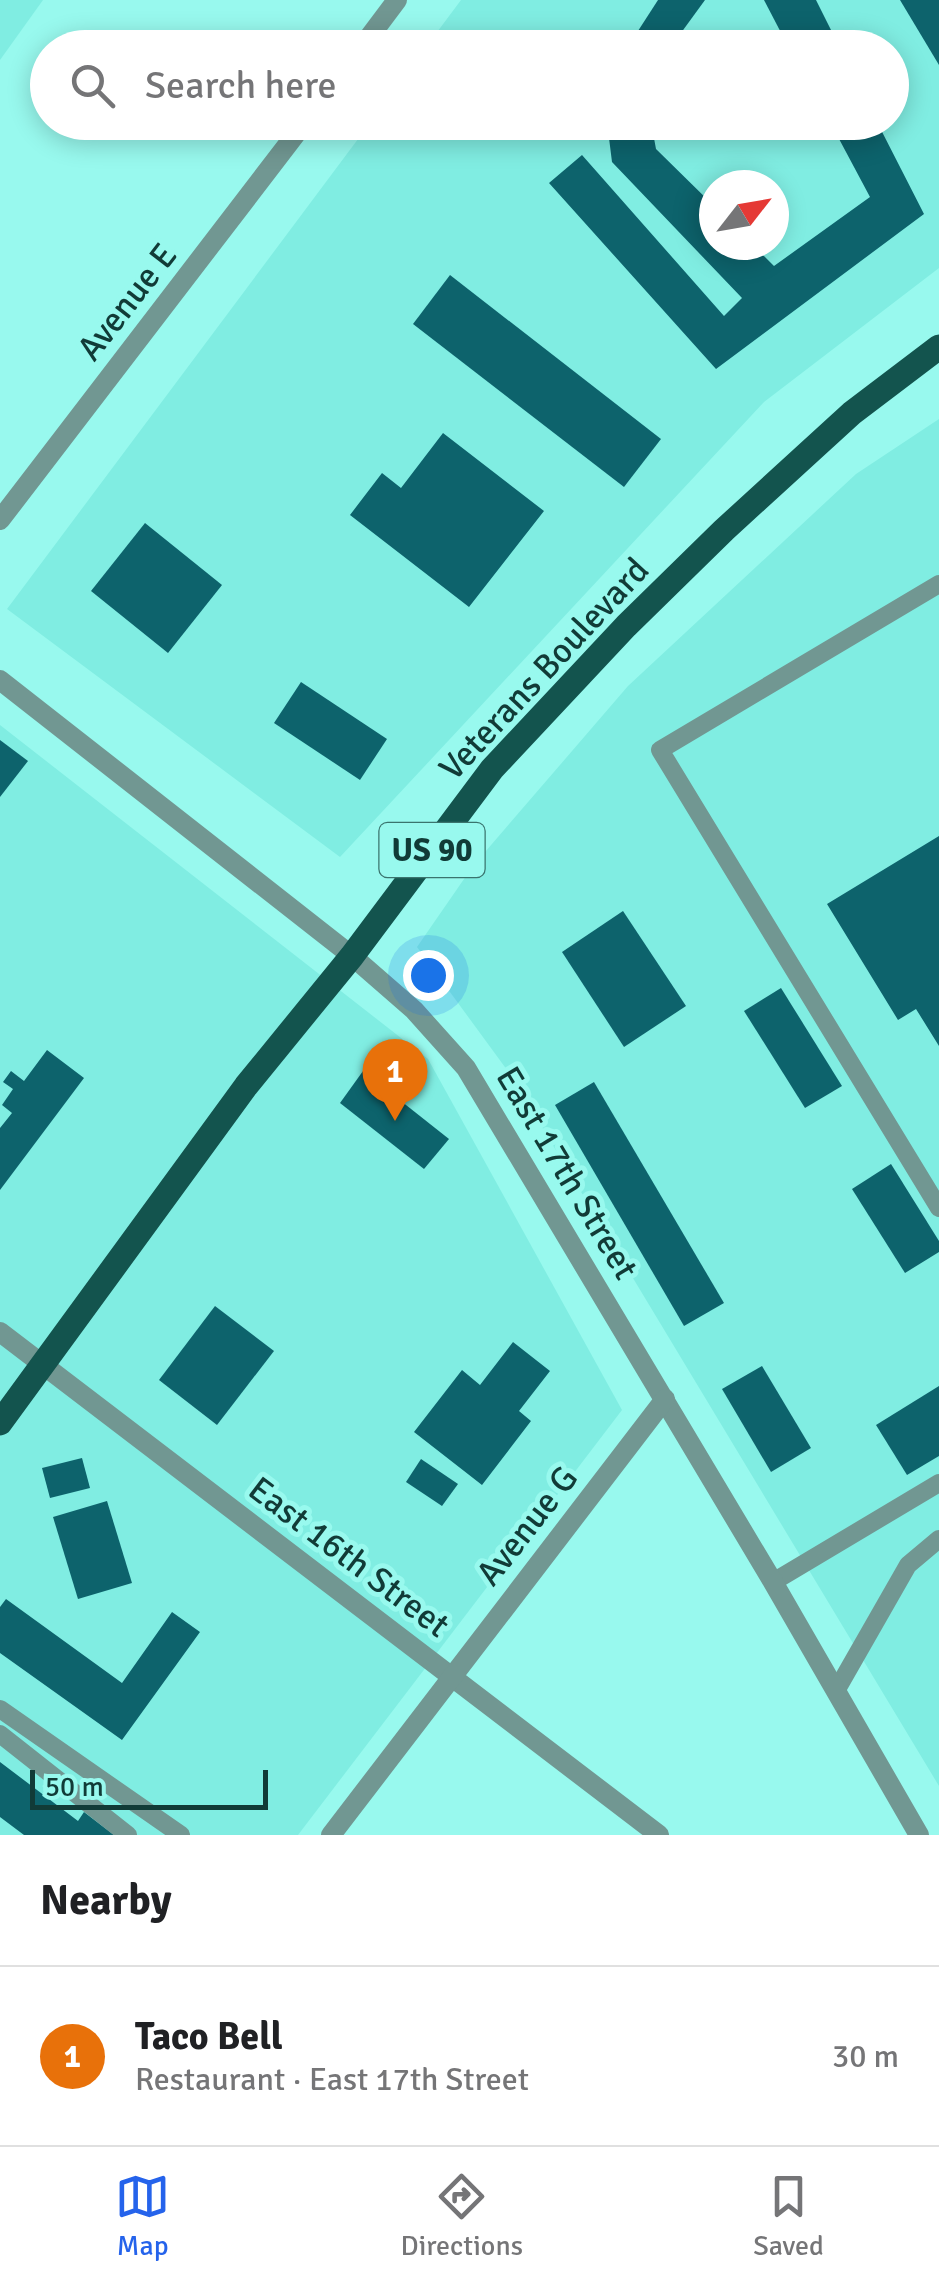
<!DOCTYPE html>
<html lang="en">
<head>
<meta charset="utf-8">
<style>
  body { margin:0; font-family:Signika,sans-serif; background:#f6f6f6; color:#202124 }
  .compass { position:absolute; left:699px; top:170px; width:90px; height:90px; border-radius:50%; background:#fff; box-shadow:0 5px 25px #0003; rotate:59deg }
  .scale { position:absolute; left:30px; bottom:25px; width:238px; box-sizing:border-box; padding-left:10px; border:5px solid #113b37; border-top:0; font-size:28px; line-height:35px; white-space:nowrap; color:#113b37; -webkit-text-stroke:8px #98f9ee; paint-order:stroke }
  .you { position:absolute; left:428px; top:975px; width:35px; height:35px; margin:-25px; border:8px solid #fff; border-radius:50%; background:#1a73e8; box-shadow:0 0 0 15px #1a73e833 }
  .badge { display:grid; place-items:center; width:65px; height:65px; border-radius:50%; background:#2563eb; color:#fff; font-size:32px; font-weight:700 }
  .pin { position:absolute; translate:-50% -82px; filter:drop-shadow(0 2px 5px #0008) }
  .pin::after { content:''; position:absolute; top:52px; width:35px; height:30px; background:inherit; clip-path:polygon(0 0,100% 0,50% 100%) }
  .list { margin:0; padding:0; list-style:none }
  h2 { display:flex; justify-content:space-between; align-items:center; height:130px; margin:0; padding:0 40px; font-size:42px }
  h2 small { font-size:32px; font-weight:400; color:#757577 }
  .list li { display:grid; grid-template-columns:65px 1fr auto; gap:30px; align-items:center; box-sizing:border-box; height:180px; padding:0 40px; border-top:2px solid #e0e0e0 }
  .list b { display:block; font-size:38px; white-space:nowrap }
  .list p { margin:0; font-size:32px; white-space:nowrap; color:#757577 }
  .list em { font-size:32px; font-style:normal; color:#757577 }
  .icon { flex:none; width:55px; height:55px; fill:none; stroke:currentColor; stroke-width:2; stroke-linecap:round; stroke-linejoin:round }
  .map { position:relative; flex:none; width:939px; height:1835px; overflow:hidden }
  .search { position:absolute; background:#fff; box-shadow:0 5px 25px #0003; left:30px; right:30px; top:30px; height:110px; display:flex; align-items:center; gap:25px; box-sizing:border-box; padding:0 35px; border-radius:55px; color:#757577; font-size:38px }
  .sheet { height:310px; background:#fff }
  nav { display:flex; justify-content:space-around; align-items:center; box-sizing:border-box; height:140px; border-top:2px solid #e0e0e0; background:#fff; font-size:28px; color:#757577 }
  nav a { display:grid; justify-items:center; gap:5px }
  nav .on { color:#2563eb }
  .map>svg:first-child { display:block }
</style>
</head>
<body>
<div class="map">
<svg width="939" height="1835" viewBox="0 0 939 1835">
  <rect width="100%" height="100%" fill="#98f9ee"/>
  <g fill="#80ede2" fill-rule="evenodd">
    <polygon points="0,0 43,0 0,60"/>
    <path d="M 461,0 L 939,0 L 939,268 L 764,402 L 340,857 L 7,609 L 370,123 L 892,122 L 892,48 L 426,47 ZM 714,185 L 774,185 L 774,245 L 714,245 Z"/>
    <polygon points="939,419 939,1786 510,1074 417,947 473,866 628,686 856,474"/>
    <polygon points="0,725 428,1059 622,1410 298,1835 0,1835"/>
  </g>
  <g fill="#0d636c">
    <polygon points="658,0 705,0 670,48 627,48"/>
    <polygon points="764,0 816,0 840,48 789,48"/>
    <polygon points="900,0 939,0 939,65"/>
    <polygon points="607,122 651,122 656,149 714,206 714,245 753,245 774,266 870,197 830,122 877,122 924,214 716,369 549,183 582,155 724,316 742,298 612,162"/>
    <polygon points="450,275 661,439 624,487 413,324"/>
    <polygon points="443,433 544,511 469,607 350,515 382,473 401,488"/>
    <polygon points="145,523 222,585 168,653 91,591"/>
    <polygon points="301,682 387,739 360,780 274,723"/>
    <polygon points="0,740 28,761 0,797"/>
    <polygon points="939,836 939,1046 916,1009 898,1020 827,904"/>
    <polygon points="623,911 686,1006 624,1047 562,952"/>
    <polygon points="781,988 842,1086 805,1108 744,1011"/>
    <polygon points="47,1050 84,1078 0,1190 0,1128 12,1113 2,1105 13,1089 3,1082 11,1071 24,1081"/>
    <polygon points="363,1071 449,1139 424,1169 340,1103"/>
    <polygon points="594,1082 724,1303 684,1326 555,1105"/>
    <polygon points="891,1164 939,1241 939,1252 905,1273 852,1189"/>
    <polygon points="215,1306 274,1351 217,1425 159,1380"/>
    <polygon points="513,1342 550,1371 519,1411 531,1421 482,1485 414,1432 462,1370 480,1385"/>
    <polygon points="762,1366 811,1448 771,1472 722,1389"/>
    <polygon points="939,1386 939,1456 907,1475 876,1425"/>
    <polygon points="82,1458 90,1488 50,1498 42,1468"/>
    <polygon points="421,1459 458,1484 442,1506 406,1482"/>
    <polygon points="107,1501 132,1583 78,1599 53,1517"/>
    <polygon points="6,1599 122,1683 172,1612 200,1632 122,1740 0,1653 0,1607"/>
    <polygon points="0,1762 78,1821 84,1812 114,1835 24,1835 0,1817"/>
  </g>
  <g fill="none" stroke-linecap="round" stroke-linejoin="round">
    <g stroke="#719792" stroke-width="18">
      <polyline points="939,584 660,750 939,1208"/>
      <polyline points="773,1582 939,1483"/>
      <polyline points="836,1691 908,1565 939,1539"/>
      <polyline points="0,1709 181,1835"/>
      <polyline points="0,1734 128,1835"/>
    </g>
    <g stroke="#719792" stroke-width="20">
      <polyline points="361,48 397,0"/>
      <polyline points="0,520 305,122"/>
      <polyline points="0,680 352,956 414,1010 466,1068 773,1582 919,1835"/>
      <polyline points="0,1332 659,1835"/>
      <polyline points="331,1835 665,1399"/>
    </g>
    <polyline stroke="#13544e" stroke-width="25" points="0,1423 246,1086 352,956 492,769 626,626 724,530 852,413 939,347"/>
  </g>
  <g text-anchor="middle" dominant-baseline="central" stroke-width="10" stroke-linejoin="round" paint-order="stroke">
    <rect fill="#98f9ee" stroke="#3a746e" stroke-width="2.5" x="379.5" y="823" width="105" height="54" rx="8"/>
    <g font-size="32" font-weight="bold" fill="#113b37">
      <text x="432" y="850">US 90</text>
    </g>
    <g font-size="35" fill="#113b37" stroke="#98f9ee">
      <text transform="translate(127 302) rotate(-52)">Avenue E</text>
      <text transform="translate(544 669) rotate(-47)">Veterans Boulevard</text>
      <text transform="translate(567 1173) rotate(59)">East 17th Street</text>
      <text transform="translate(527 1526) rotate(-52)">Avenue G</text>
      <text transform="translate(349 1557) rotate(37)">East 16th Street</text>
    </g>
  </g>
</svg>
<svg class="compass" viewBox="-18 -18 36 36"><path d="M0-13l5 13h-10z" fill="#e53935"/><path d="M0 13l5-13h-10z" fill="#757577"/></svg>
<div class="scale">50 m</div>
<div class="you"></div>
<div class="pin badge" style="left:395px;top:1121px;background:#e8710a">1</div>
<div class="search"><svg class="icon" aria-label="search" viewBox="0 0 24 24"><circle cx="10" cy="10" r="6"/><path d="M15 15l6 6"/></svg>Search here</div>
</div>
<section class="sheet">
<h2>Nearby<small></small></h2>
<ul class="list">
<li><span class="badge" style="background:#e8710a">1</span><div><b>Taco Bell</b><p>Restaurant · East 17th Street</p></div><em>30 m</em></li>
</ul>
</section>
<nav>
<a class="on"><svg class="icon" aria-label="map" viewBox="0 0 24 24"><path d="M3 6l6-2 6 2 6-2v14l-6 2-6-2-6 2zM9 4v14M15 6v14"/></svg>Map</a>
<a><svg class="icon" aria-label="directions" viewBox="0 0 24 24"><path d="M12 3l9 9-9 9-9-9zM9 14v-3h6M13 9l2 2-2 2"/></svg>Directions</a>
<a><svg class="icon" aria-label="saved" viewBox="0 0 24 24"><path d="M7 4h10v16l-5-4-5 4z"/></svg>Saved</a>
</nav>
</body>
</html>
